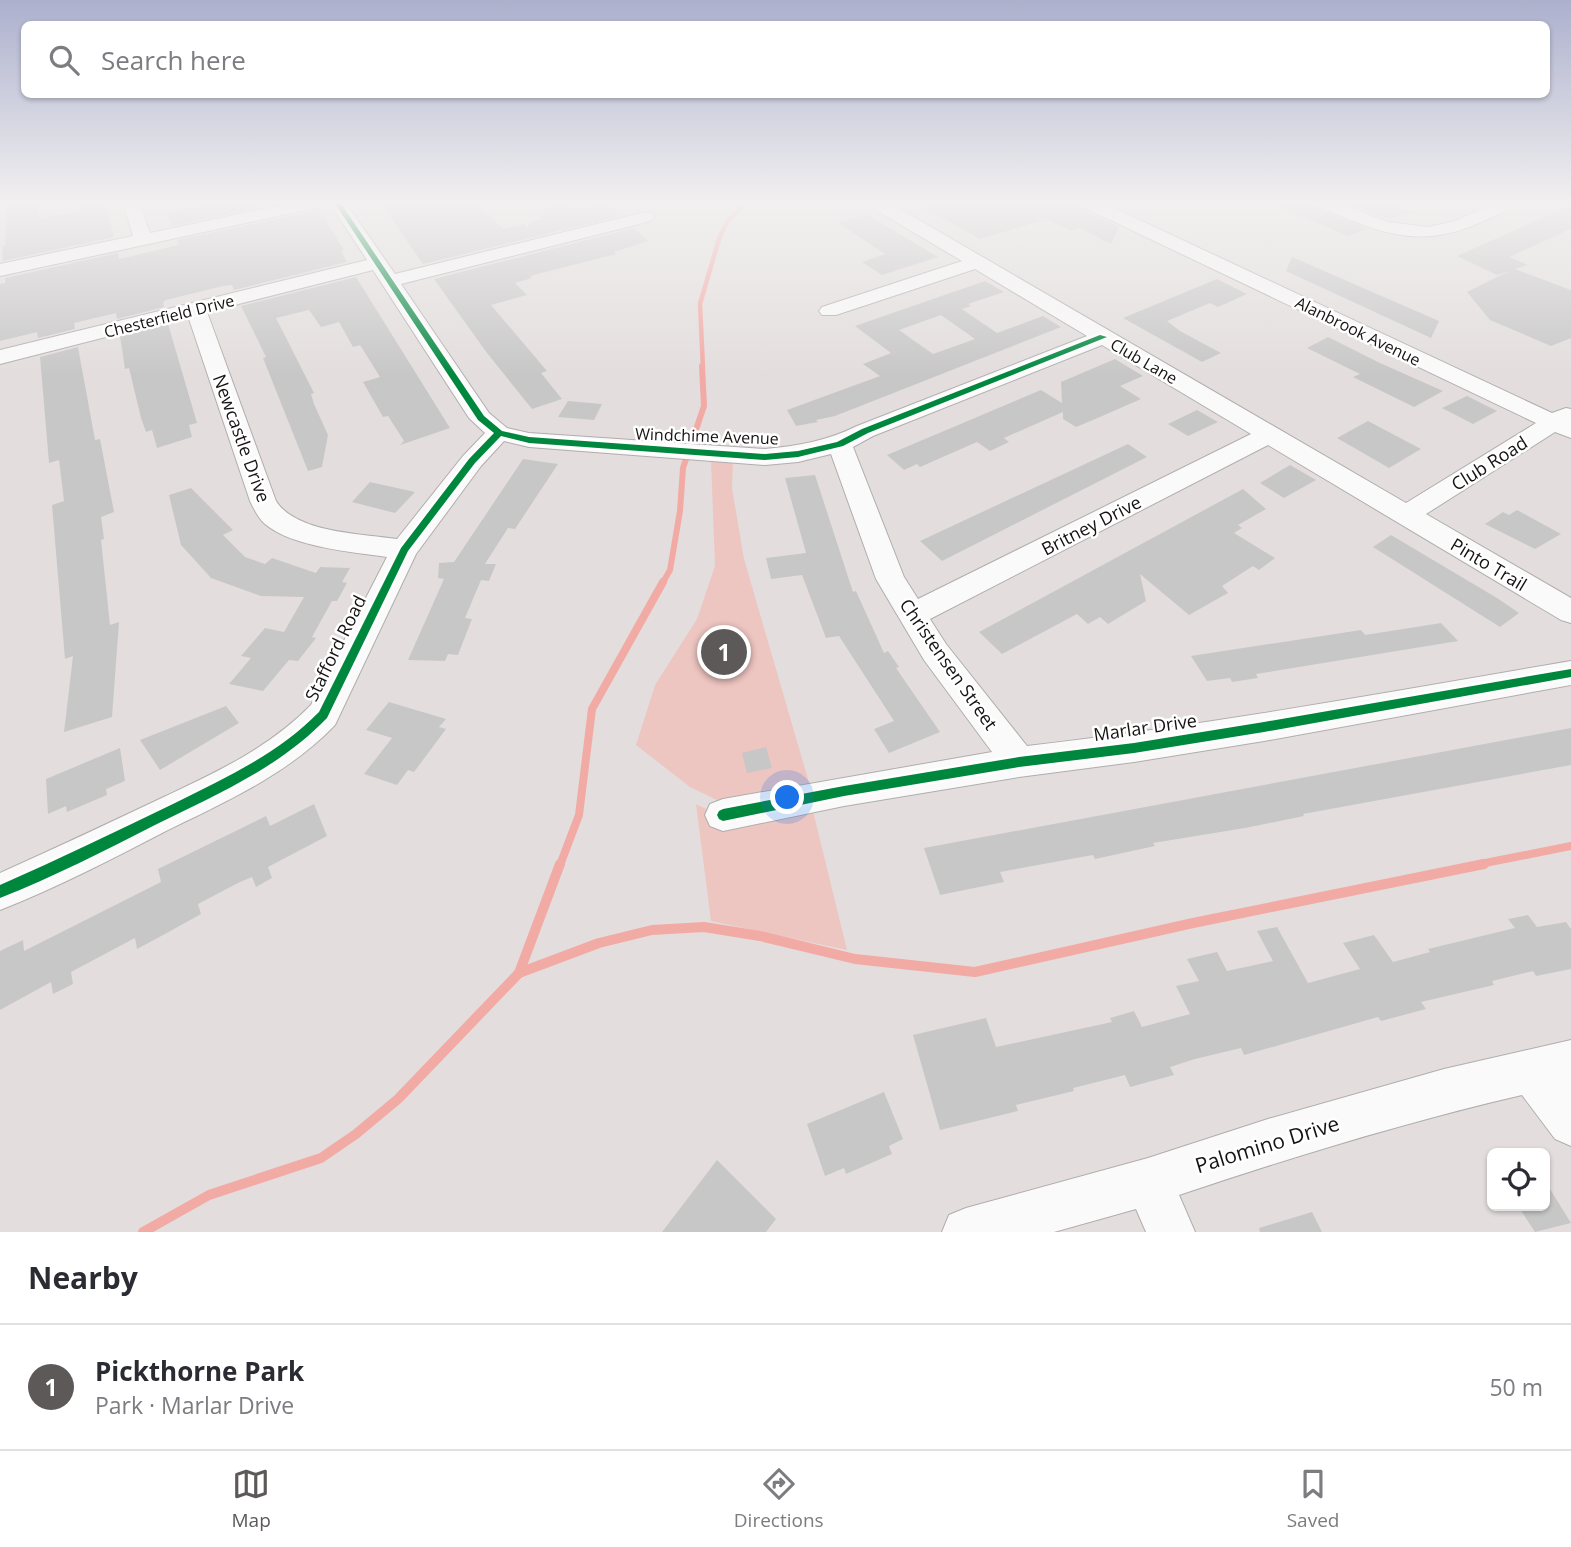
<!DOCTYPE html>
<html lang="en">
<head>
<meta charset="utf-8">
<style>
  body { margin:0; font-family:"Open Sans",sans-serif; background:#f7f7f7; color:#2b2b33 }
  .controls { position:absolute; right:21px; bottom:21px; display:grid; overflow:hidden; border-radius:10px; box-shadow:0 2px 5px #0004 }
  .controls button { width:63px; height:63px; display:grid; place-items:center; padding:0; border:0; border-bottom:2px solid #e1e1e2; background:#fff; color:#2b2b33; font:35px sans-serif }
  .you { position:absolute; left:788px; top:798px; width:24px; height:24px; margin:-18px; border:5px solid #fff; border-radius:50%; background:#1a73e8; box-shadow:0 0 0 10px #1a73e833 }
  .badge { display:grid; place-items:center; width:46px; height:46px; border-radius:50%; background:#5d5959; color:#fff; font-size:23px; font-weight:700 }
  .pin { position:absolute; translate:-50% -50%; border:4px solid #fff; box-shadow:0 2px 7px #0006 }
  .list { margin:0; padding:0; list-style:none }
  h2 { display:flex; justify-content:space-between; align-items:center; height:91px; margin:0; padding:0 28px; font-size:30px }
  h2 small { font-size:23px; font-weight:400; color:#7c7c81 }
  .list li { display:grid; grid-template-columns:46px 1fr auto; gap:21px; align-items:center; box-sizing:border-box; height:126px; padding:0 28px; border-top:2px solid #e1e1e2 }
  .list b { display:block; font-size:26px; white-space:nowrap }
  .list p { margin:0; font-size:23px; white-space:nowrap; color:#7c7c81 }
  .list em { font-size:23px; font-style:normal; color:#7c7c81 }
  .icon { flex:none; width:38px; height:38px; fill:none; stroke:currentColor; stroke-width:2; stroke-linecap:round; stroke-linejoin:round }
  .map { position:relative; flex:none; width:1571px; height:1232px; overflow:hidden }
  .search { position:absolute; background:#fff; box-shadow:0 2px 5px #0004; left:21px; right:21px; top:21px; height:77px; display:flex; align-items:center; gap:18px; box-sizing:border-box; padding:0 24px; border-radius:10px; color:#7c7c81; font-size:26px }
  .sheet { height:217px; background:#fff }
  nav { display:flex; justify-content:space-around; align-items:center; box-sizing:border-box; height:98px; border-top:2px solid #e1e1e2; background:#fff; font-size:19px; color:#7c7c81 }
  nav a { display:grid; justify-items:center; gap:4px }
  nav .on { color:#5d5959 }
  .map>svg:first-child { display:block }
</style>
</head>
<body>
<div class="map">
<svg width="1571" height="1232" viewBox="0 0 1571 1232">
  <rect width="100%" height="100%" fill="#e3dedd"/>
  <g fill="#edc5c1">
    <polygon points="711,461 733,462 732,488 744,559 810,786 723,803 690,787 636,745 655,685 697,619 715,566"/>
    <polygon points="811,803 847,950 711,921 696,804 728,820"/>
  </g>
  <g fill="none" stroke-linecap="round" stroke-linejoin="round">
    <polyline stroke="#f2aaa5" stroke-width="4.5" points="703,368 700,304 719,239 728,220 748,202"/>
    <polyline stroke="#f2aaa5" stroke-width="6" points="662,584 670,570 680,511 683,468 704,406 702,366"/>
    <g stroke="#f2aaa5" stroke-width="8">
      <polyline points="560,865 579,815 592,709 663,582"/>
      <polyline points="1475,865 1571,846"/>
    </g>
    <g stroke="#f2aaa5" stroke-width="10">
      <polyline points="519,973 599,943 652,930 704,927 760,936 855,959 975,972 1193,923 1484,864"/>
      <polyline points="143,1232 209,1195 321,1158 356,1134 398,1099 519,973 560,864"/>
    </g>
  </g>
  <g fill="#c8c7c7" fill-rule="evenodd">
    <polygon points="15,202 39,202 39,219 83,210 82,202 105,202 114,237 3,261 2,246 5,246 7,204"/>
    <polygon points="196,202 283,202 172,226 167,212 197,206"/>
    <polygon points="380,202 476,202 503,229 525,224 526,228 534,221 543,219 540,216 557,202 564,202 577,210 606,203 620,216 423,264"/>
    <polygon points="914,202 1077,202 1080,208 1119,227 1111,244 1080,228 1071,231 1047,219 980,239"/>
    <polygon points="1269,202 1312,202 1315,208 1368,229 1348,236"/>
    <polygon points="1344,202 1388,202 1414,212 1389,219"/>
    <polygon points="1571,205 1571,229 1509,257 1528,265 1515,269 1571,290 1571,338 1551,346 1490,320 1467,292 1509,271 1497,275 1457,256"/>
    <polygon points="319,210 344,250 341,251 347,262 234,290 232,285 223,286 166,300 163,302 164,307 117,319 116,313 74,323 75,329 38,338 37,332 0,341 0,284 5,283 5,278 118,253 119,259 179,245 177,240"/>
    <polygon points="866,215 886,226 938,257 882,275 862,262 885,254 838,223"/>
    <polygon points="634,228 648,241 614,252 616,254 530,276 532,278 515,283 527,295 491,305 547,371 541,373 562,399 532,409 487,353 434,279"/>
    <polygon points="1292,257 1439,321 1431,338 1286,271"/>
    <polygon points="356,277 450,428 400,445 404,441 388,416 383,417 363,382 380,377 360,345 353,347 339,322 321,327 309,310 276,318 314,393 311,394 314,404 328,435 322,467 308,471 263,358 266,357 241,306"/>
    <polygon points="1217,279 1247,294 1218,307 1210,303 1167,321 1180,331 1221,353 1202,362 1123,318"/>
    <path d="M 985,281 L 1004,292 L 968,304 L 971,306 L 962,309 L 997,333 L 1043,316 L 1061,327 L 835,416 L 816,420 L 818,422 L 796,426 L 787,410 L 880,376 L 863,364 L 891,353 L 855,326 ZM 941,315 L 975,339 L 933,354 L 899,330 Z"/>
    <polygon points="168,324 197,423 189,425 192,437 157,448 152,430 146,432 141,418 129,368 125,369 120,336"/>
    <polygon points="1328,337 1380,363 1443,391 1414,407 1353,377 1360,374 1307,348"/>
    <polygon points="78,347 95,440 100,439 114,512 101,517 104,539 101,540 110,625 119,622 112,717 64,732 73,656 65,659 52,505 64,501 59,460 49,463 40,357"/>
    <polygon points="1115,359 1143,376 1120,386 1141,399 1093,420 1076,427 1063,419 1063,412 1004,438 1009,442 990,451 977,442 920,467 917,464 904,470 887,455 1041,390 1062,403 1061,382"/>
    <polygon points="1467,396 1497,411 1473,424 1442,408"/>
    <polygon points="568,401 602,404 594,420 558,417"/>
    <polygon points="1197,410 1218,422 1188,436 1168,424"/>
    <polygon points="1368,421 1421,449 1389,468 1337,438"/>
    <polygon points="1128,444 1147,457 942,561 920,541"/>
    <polygon points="523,459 558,464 515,529 508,528 485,564 496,564 489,581 481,580 465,618 472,619 458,655 448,654 445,661 408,660 444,579 438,578 439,563 454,562"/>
    <polygon points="1290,465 1316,480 1284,498 1260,483"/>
    <polygon points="815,475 853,592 856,591 884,653 888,651 899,667 896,668 940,732 889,753 874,729 894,721 839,636 826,638 802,575 771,579 766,558 806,553 785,478"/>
    <polygon points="370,482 415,492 395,513 352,502"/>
    <polygon points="191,488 233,530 223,535 245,557 265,564 272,558 316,573 320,567 350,568 342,582 347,583 337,601 332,601 312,637 316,638 298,661 289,660 263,691 229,684 251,658 241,656 265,628 284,632 304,597 261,596 211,578 181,545 169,495"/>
    <polygon points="1243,489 1266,509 1238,525 1242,528 1234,533 1275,558 1259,570 1253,566 1222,586 1228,593 1189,615 1140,574 1146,601 1108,624 1100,617 1088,624 1077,614 1002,654 979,632"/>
    <polygon points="1517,510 1561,534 1535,549 1485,524 1503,512 1509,515"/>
    <polygon points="1391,535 1497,598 1519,613 1500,627 1373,547"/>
    <polygon points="1441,623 1458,641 1256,674 1258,678 1232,682 1230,678 1207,681 1191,656 1361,630 1365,635"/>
    <polygon points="389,702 446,719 439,727 446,729 414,772 408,770 397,785 364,774 392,738 366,730"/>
    <polygon points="226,706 239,723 160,770 140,740"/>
    <polygon points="1571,728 1571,765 1303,814 1304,816 1245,828 1153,843 1155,846 1095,859 1093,855 1000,872 1004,882 940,895 924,848"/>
    <polygon points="766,747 772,768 747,773 742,753"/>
    <polygon points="120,748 125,781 106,789 107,795 67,812 66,806 48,814 46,779"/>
    <polygon points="314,804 327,836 268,867 272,878 256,887 252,877 238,883 198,904 201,914 165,934 137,949 135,938 71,972 73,984 53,994 51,982 0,1010 0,951 23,940 24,951 161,882 158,869 266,816 270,826"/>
    <polygon points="1528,915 1537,927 1566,922 1571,929 1571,969 1536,976 1533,971 1492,981 1494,985 1421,1002 1426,1009 1381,1021 1378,1017 1244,1055 1241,1048 1195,1059 1170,1067 1174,1075 1130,1087 1125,1075 1073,1088 1074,1091 1016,1105 1018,1111 940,1130 913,1035 986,1018 996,1047 1112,1022 1110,1018 1134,1011 1142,1027 1190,1014 1176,986 1199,981 1187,959 1217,952 1227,971 1273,961 1257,931 1277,927 1308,983 1360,969 1343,943 1374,935 1393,962 1430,952 1428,949 1515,928 1508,919"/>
    <polygon points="884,1092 903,1139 889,1146 892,1154 846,1174 844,1168 825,1176 807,1124"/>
    <polygon points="717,1160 776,1219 766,1232 662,1232"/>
    <polygon points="1545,1181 1571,1223 1535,1232 1518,1206 1545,1206"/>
    <polygon points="1312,1212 1322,1232 1260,1232 1259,1228"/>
  </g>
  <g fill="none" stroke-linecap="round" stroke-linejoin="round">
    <g stroke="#b1adad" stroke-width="2">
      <g id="minor">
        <polygon points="123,202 139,202 150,233 296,202 328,202 320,207 0,276 0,264 133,236"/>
        <path d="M 329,202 L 345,202 L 395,274 L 645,212 L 651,213 L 654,217 L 651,221 L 401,284 L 489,413 L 507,428 L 529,433 L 765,449 C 798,446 827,441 857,426 L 1087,336 L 975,269 L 836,315 L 822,315 L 819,311 L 822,307 L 962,261 L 876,210 L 874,206 L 877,202 L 888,202 L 1406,503 L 1536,423 L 1081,206 L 1079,202 L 1101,202 L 1552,413 L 1566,408 L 1571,409 L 1571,438 L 1555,432 L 1426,514 L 1571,598 L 1571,623 L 1561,620 L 1268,445 L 930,619 L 946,644 L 1027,746 C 1209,725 1390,692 1571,661 L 1571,685 L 1264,741 L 1134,762 L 1019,777 L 844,806 L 723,831 L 710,826 L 705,815 L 710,804 L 723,799 L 992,752 L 924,660 L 876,579 L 831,454 L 798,462 L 765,465 L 529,447 L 504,441 L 481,466 L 416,554 L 335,725 C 287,775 225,802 164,832 C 110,860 56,888 0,910 L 0,873 C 56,848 111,822 166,796 C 219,771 270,747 311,705 L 387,557 C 352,552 292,547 265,524 C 258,518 254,509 250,501 L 188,316 L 0,364 L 0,350 L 367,260 ZM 373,270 L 469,418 L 485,433 L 463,456 L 397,539 C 363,534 296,533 276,501 L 207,312 ZM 1102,345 L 1251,434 L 918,599 L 904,577 L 853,447 L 873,436 Z"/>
        <path d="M 1314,202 L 1337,202 L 1388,222 L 1428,227 L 1455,221 L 1496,202 L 1518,202 C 1511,211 1496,215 1486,220 C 1418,252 1380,232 1316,206 Z"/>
        <path d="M 1571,1040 L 1571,1146 L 1555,1139 L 1522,1095 C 1406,1122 1292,1157 1179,1195 L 1195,1232 L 1146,1232 L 1136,1209 L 1054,1232 L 942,1232 L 949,1215 L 966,1208 L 1148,1158 L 1268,1119 L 1444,1069 Z"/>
      </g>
    </g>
    <use href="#minor" fill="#fbfafa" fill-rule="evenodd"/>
    <g stroke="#fff" stroke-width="5">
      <g id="cycleway">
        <path d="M 334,202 L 340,202 L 484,416 L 502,431 L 529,437 L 765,454 L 798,451 L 837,442 L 862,429 L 1100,335 L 1107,337 L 868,433 L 843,446 L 798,457 L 765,460 L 529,443 L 501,436 L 475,463 L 408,551 L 327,718 C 279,768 216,795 155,825 C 104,851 53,877 0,898 L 0,885 C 59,859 117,831 175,803 C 227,777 278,754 319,712 L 401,548 L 469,459 L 494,433 L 478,420 Z"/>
        <polygon points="1571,669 1571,677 1264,732 1134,753 1019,767 844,796 723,821 719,819 717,815 719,811 723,809 844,786 1019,757 1134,743 1264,722"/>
      </g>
    </g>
    <use href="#cycleway" fill="#00873e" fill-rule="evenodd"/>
  </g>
  <linearGradient id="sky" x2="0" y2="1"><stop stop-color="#acb0cd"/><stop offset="0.54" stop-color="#f2f0f0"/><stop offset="1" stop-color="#f2f0f0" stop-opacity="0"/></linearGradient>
  <rect width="1571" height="375" fill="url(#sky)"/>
  <g text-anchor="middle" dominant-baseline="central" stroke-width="5" stroke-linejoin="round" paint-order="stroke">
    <g font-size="16" fill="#151212" stroke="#fff">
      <text transform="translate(169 316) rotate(-14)">Chesterfield Drive</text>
      <text transform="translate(1358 331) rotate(26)">Alanbrook Avenue</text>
      <text transform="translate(1144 361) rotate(30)">Club Lane</text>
      <text transform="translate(707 436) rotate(2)">Windchime Avenue</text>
    </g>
    <g font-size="18" fill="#151212" stroke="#fff">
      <text transform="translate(242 438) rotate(70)">Newcastle Drive</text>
      <text transform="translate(1489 463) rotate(-32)">Club Road</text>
      <text transform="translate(1091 525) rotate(-27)">Britney Drive</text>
      <text transform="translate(1489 564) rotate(31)">Pinto Trail</text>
      <text transform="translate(335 648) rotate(-64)">Stafford Road</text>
      <text transform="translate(949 664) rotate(55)">Christensen Street</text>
      <text transform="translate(1145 727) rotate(-8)">Marlar Drive</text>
    </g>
    <g font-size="21" fill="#151212" stroke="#fff">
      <text transform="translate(1267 1144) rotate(-17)">Palomino Drive</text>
    </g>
  </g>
</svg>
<div class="controls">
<button><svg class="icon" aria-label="locate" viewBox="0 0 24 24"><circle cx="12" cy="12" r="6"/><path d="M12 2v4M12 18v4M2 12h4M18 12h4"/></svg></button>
</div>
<div class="you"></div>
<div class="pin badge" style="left:724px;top:652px">1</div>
<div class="search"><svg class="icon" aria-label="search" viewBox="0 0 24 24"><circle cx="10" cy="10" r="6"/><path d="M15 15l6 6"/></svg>Search here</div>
</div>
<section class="sheet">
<h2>Nearby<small></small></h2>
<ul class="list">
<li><span class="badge">1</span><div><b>Pickthorne Park</b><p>Park · Marlar Drive</p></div><em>50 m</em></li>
</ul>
</section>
<nav>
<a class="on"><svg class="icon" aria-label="map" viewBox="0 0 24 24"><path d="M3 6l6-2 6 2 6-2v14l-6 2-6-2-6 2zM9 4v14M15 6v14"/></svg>Map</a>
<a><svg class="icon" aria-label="directions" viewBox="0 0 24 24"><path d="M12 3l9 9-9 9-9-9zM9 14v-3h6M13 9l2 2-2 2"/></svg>Directions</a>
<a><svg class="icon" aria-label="saved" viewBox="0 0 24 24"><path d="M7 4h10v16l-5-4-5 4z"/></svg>Saved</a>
</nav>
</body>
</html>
